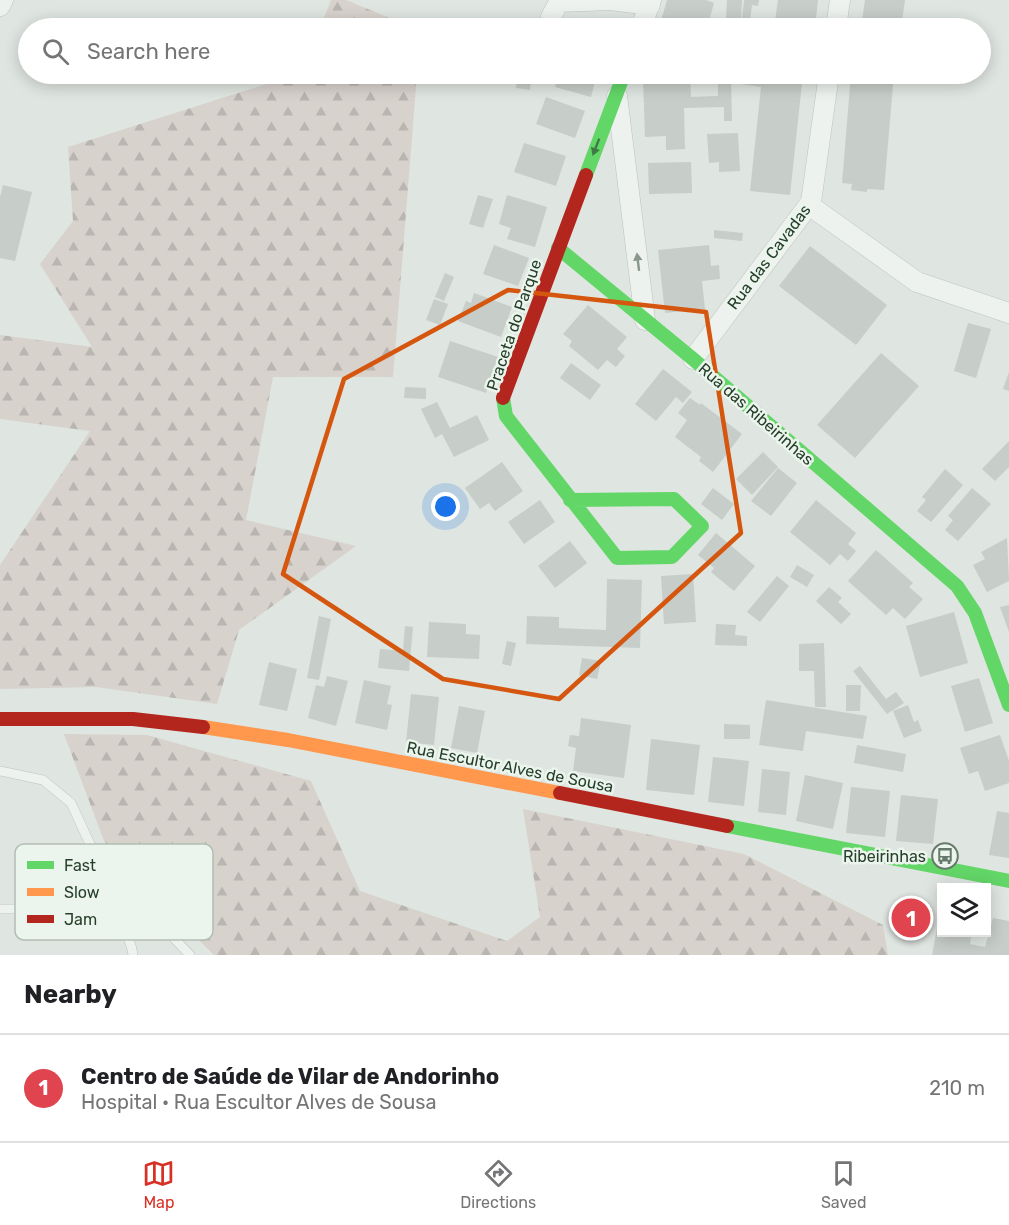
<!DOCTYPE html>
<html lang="en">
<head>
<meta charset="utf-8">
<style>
  body { margin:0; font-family:Rubik,sans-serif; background:#f2f2f2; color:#202124 }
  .controls { position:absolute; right:18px; bottom:18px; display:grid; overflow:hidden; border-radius:0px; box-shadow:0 3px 15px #0003 }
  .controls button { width:54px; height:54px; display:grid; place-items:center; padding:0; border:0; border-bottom:2px solid #e0e0e0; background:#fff; color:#202124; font:30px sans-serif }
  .you { position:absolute; left:446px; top:507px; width:21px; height:21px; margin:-15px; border:4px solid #fff; border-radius:50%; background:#1a73e8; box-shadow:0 0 0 9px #1a73e833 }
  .badge { display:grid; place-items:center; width:39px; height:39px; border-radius:50%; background:#d93025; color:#fff; font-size:20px; font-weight:700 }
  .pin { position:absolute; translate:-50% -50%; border:3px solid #fff; box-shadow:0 2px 6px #0006 }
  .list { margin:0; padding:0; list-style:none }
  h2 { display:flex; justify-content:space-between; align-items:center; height:78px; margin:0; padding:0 24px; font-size:26px }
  h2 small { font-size:20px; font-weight:400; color:#757577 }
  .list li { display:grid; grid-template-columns:39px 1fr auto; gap:18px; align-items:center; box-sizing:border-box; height:108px; padding:0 24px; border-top:2px solid #e0e0e0 }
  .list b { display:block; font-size:22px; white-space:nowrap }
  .list p { margin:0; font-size:20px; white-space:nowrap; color:#757577 }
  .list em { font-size:20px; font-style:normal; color:#757577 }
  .icon { flex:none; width:33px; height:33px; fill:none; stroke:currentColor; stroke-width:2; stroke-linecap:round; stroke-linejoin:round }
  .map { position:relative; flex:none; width:1009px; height:955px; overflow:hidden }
  .search { position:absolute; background:#fff; box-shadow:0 3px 15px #0003; left:18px; right:18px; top:18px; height:66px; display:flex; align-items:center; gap:15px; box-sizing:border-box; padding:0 21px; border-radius:33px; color:#757577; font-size:22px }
  .sheet { height:186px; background:#fff }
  nav { display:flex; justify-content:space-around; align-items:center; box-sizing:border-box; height:84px; border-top:2px solid #e0e0e0; background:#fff; font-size:16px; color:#757577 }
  nav a { display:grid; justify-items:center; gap:3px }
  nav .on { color:#d93025 }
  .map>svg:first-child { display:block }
</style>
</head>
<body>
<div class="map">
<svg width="1009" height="955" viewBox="0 0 1009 955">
  <defs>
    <pattern id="forest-firs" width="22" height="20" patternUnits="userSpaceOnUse" patternTransform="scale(1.5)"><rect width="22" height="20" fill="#d8d2cd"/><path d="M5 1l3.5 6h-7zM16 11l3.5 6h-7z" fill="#b9b5b0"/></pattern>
  </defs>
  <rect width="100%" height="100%" fill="#dfe5e0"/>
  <g fill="url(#forest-firs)">
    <polygon points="331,0 346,0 414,28 320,28"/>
    <polygon points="298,74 417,74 393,377 273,377 246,520 356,546 239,630 217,704 96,687 0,689 0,565 90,431 0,419 0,335 92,347 40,264 73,221 68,147"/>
    <polygon points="64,734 147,735 311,781 360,891 507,941 540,917 523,809 744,854 883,925 888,955 214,955 107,849"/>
  </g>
  <g fill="#c7cdc8">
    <polygon points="667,0 706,0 714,3 707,28 659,28"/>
    <polygon points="727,0 742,0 741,20 726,19"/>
    <polygon points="744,0 759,0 758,6 752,5 749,28 741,28"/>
    <polygon points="778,0 818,0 815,28 774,28"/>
    <polygon points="865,0 905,0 901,28 861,28"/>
    <polygon points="525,20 537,22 536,28 524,28"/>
    <polygon points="518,74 540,74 539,81 531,80 530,90 516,88"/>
    <polygon points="559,74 597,74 591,97 555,87"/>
    <polygon points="735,74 761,74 761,80 762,74 803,74 790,195 750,191 761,87 734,83"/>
    <polygon points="851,74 894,74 884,190 867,189 867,192 851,190 852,184 842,183"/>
    <polygon points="908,74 926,74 925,82 907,80"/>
    <polygon points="690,77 691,97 718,96 718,79 731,78 732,121 724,121 724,107 684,108 685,149 666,150 666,136 645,137 643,79"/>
    <polygon points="546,97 585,111 575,138 536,124"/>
    <polygon points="738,133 740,171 719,172 719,162 709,163 707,134"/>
    <polygon points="524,143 566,156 556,186 514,172"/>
    <polygon points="691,162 692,193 649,194 648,163"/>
    <polygon points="3,185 32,192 15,261 0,258 0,197"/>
    <polygon points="478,195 493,199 483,228 469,224"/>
    <polygon points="507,195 547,207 535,247 507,239 511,228 499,224"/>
    <polygon points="714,230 743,233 742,241 714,238"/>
    <polygon points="494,245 529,258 518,286 483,274"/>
    <polygon points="709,245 711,266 719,265 720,279 702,281 705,309 665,313 658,250"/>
    <polygon points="810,246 887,305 856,345 779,286"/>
    <polygon points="445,273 454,277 444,301 435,297"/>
    <polygon points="474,293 512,307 501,337 458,321 466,301 471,303"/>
    <polygon points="434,299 448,304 440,325 426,320"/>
    <polygon points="588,305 627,337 617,349 625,356 616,367 607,360 598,370 569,346 572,341 563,334"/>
    <polygon points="968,323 991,329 976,378 954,371"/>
    <polygon points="450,341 498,357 486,393 438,377"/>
    <polygon points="881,353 919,386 855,458 817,425"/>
    <polygon points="571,363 601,385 590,400 560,378"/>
    <polygon points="663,369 692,392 683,403 676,397 656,421 635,404"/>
    <polygon points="1009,372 1009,391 1003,389"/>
    <polygon points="405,387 426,388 426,399 404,398"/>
    <polygon points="690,398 700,405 701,403 742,434 713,472 699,461 701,457 675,437 687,420 678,413"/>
    <polygon points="437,402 450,428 477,415 489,440 454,457 442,434 435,438 421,409"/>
    <polygon points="1009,441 1009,467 995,481 982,469"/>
    <polygon points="763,452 778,467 752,495 736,479"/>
    <polygon points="502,462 523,491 495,511 489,503 480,509 465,488"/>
    <polygon points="778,468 797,483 771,516 751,501"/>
    <polygon points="945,469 963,485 931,522 917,511 926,500 922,497"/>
    <polygon points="713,488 734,504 722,520 701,504"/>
    <polygon points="972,488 991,504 958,541 945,530 953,520 948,516"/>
    <polygon points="540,500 555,522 524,544 508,522"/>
    <polygon points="816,500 856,533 848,544 856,551 848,561 840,554 830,565 790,532"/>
    <polygon points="716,533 755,566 734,591 711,572 714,568 698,555"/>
    <polygon points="1007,538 1009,581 987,592 973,565 985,559 981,552"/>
    <polygon points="570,541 587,563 555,588 538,566"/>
    <polygon points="876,550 913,583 909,587 923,599 905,619 893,608 886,615 848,581"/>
    <polygon points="797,565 814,575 807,587 790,577"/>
    <polygon points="693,574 696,622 664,624 661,576"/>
    <polygon points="777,576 789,586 760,622 747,612"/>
    <polygon points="607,579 642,580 640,648 526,644 527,616 559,617 559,628 606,630"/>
    <polygon points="829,587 842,598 838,602 851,614 841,624 816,601"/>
    <polygon points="1009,605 1009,632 1000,607"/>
    <polygon points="954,612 968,663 920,677 906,626"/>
    <polygon points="319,616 331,619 319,680 307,678"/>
    <polygon points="429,622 466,624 466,634 480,635 479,659 427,657"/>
    <polygon points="716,624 736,625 735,635 747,636 747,646 715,645"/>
    <polygon points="405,626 413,627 409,671 378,668 380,649 403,651"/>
    <polygon points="507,641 516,643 511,666 502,664"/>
    <polygon points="824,643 826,707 815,707 814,671 799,671 799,644"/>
    <polygon points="582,658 601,661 597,679 579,675"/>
    <polygon points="269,662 297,669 287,711 259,705"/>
    <polygon points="860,666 886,699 896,692 904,703 887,714 853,671"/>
    <polygon points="327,676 348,681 336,726 308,718 316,685 324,687"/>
    <polygon points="979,678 993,723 965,732 951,686"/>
    <polygon points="364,680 391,686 387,704 392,705 387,730 355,723"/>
    <polygon points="846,685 861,685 860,711 846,711"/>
    <polygon points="411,694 439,697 434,745 406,742"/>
    <polygon points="766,700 867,716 863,739 806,731 803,751 759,745"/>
    <polygon points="908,705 914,722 918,720 922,731 904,738 893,711"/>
    <polygon points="459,706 485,711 477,753 451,748"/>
    <polygon points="581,718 631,725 624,778 573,771 576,748 568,746 570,735 579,736"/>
    <polygon points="724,724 750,725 750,739 724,739"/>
    <polygon points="1000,735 1009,761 1009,783 985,791 978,771 969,774 960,748"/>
    <polygon points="651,739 700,745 694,795 646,790"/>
    <polygon points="857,745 906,754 903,772 854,763"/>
    <polygon points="713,757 749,761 744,806 708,802"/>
    <polygon points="762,769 790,772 786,815 758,812"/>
    <polygon points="805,775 843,783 833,829 796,821"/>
    <polygon points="851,787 890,791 885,837 846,833"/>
    <polygon points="901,795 938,799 933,844 896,841"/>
    <polygon points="997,811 1009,813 1009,858 989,855"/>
    <polygon points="940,912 942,932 972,932 970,944 985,947 993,918 1009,921 1009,955 932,955"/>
  </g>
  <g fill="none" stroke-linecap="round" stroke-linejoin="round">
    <g stroke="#bdc3be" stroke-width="10">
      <g id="lane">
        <polyline points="0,771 43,780 71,803 90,844 110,871 190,955"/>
        <path d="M 0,909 L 93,909 C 114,918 130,931 133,955"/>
      </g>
    </g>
    <g stroke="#bdc3be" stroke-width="21">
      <g id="street">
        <polyline points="0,6 3,0"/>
        <polyline points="551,17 559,2 610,0 650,5"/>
        <polyline points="641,28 651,0"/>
        <polyline points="836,28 840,0"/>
        <polyline points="617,96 645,320"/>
        <polyline points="809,205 917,282 1009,313"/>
        <polyline points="693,359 811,202 829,74"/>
      </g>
    </g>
    <use href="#lane" stroke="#eef2ef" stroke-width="9"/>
    <use href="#street" stroke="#eef2ef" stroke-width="20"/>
    <g stroke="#63d668" stroke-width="14">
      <polyline points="586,175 624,74"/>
      <polyline points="558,248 693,359 957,586 975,613 1009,705"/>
      <polyline points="503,398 506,416 617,558 672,557 702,526 674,499 570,500"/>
      <polyline points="727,826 1009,881"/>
    </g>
    <polyline stroke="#ff974d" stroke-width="14" points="203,727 288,740 560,793"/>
    <g stroke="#b3261e" stroke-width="14">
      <polyline points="503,398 586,175"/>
      <polyline points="0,719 133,719 203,727"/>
      <polyline points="560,793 727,826"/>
    </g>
  </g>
  <defs><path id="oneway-solid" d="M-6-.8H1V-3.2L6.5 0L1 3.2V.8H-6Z" transform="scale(1.5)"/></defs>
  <use fill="#3e7b43" href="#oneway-solid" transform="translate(596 147) rotate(111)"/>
  <use fill="#8a988c" href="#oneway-solid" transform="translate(638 262) rotate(-97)"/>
  <path fill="none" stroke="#d5560f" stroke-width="4.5" stroke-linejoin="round" d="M 508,290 L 706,312 L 741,533 L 559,699 L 443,679 L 283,574 L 344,379 Z"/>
  <defs>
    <g id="bus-ring" transform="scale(1.35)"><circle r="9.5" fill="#ecf5ed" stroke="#67796a" stroke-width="1.5"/><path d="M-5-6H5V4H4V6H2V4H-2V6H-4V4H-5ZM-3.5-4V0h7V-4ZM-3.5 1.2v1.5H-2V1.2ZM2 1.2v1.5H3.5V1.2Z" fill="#67796a"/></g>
  </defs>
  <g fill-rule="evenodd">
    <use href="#bus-ring" x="945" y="856"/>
  </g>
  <g text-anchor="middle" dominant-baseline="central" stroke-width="5" stroke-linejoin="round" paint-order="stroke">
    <g font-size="16" fill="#263f2a" stroke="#ecf5ed">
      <text transform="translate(769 257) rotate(-53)">Rua das Cavadas</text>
      <text transform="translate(514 325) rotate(-71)">Praceta do Parque</text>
      <text transform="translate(756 414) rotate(41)">Rua das Ribeirinhas</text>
      <text transform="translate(510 767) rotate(11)">Rua Escultor Alves de Sousa</text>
    </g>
    <g font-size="16" fill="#263f2a" stroke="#ecf5ed" text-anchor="end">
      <text x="926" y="856">Ribeirinhas</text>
    </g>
  </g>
  <rect x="15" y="844" width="198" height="96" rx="9" fill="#ecf5ed" stroke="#b1beb2" stroke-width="1.5"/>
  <rect x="27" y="861" width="27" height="8" fill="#63d668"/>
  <rect x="27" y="888" width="27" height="8" fill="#ff974d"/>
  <rect x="27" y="915" width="27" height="8" fill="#b3261e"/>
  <g font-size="16" fill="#263f2a">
    <text x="64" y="871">Fast</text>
    <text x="64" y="898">Slow</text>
    <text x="64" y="925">Jam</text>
  </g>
</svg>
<div class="controls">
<button><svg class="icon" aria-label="layers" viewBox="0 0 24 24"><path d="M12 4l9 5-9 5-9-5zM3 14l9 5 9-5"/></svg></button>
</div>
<div class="you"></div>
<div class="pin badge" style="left:911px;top:918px;background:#e0444e">1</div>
<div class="search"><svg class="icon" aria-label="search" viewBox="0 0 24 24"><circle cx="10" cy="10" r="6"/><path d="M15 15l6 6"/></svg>Search here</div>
</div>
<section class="sheet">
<h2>Nearby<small></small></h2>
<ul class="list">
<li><span class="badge" style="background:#e0444e">1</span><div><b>Centro de Saúde de Vilar de Andorinho</b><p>Hospital · Rua Escultor Alves de Sousa</p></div><em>210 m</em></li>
</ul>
</section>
<nav>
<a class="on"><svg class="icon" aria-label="map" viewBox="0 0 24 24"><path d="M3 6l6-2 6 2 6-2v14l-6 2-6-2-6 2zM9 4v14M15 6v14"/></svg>Map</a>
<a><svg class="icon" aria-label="directions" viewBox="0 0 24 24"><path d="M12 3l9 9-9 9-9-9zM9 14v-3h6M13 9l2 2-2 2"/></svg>Directions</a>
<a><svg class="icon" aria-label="saved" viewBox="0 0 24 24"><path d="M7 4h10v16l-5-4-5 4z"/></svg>Saved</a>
</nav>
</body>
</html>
